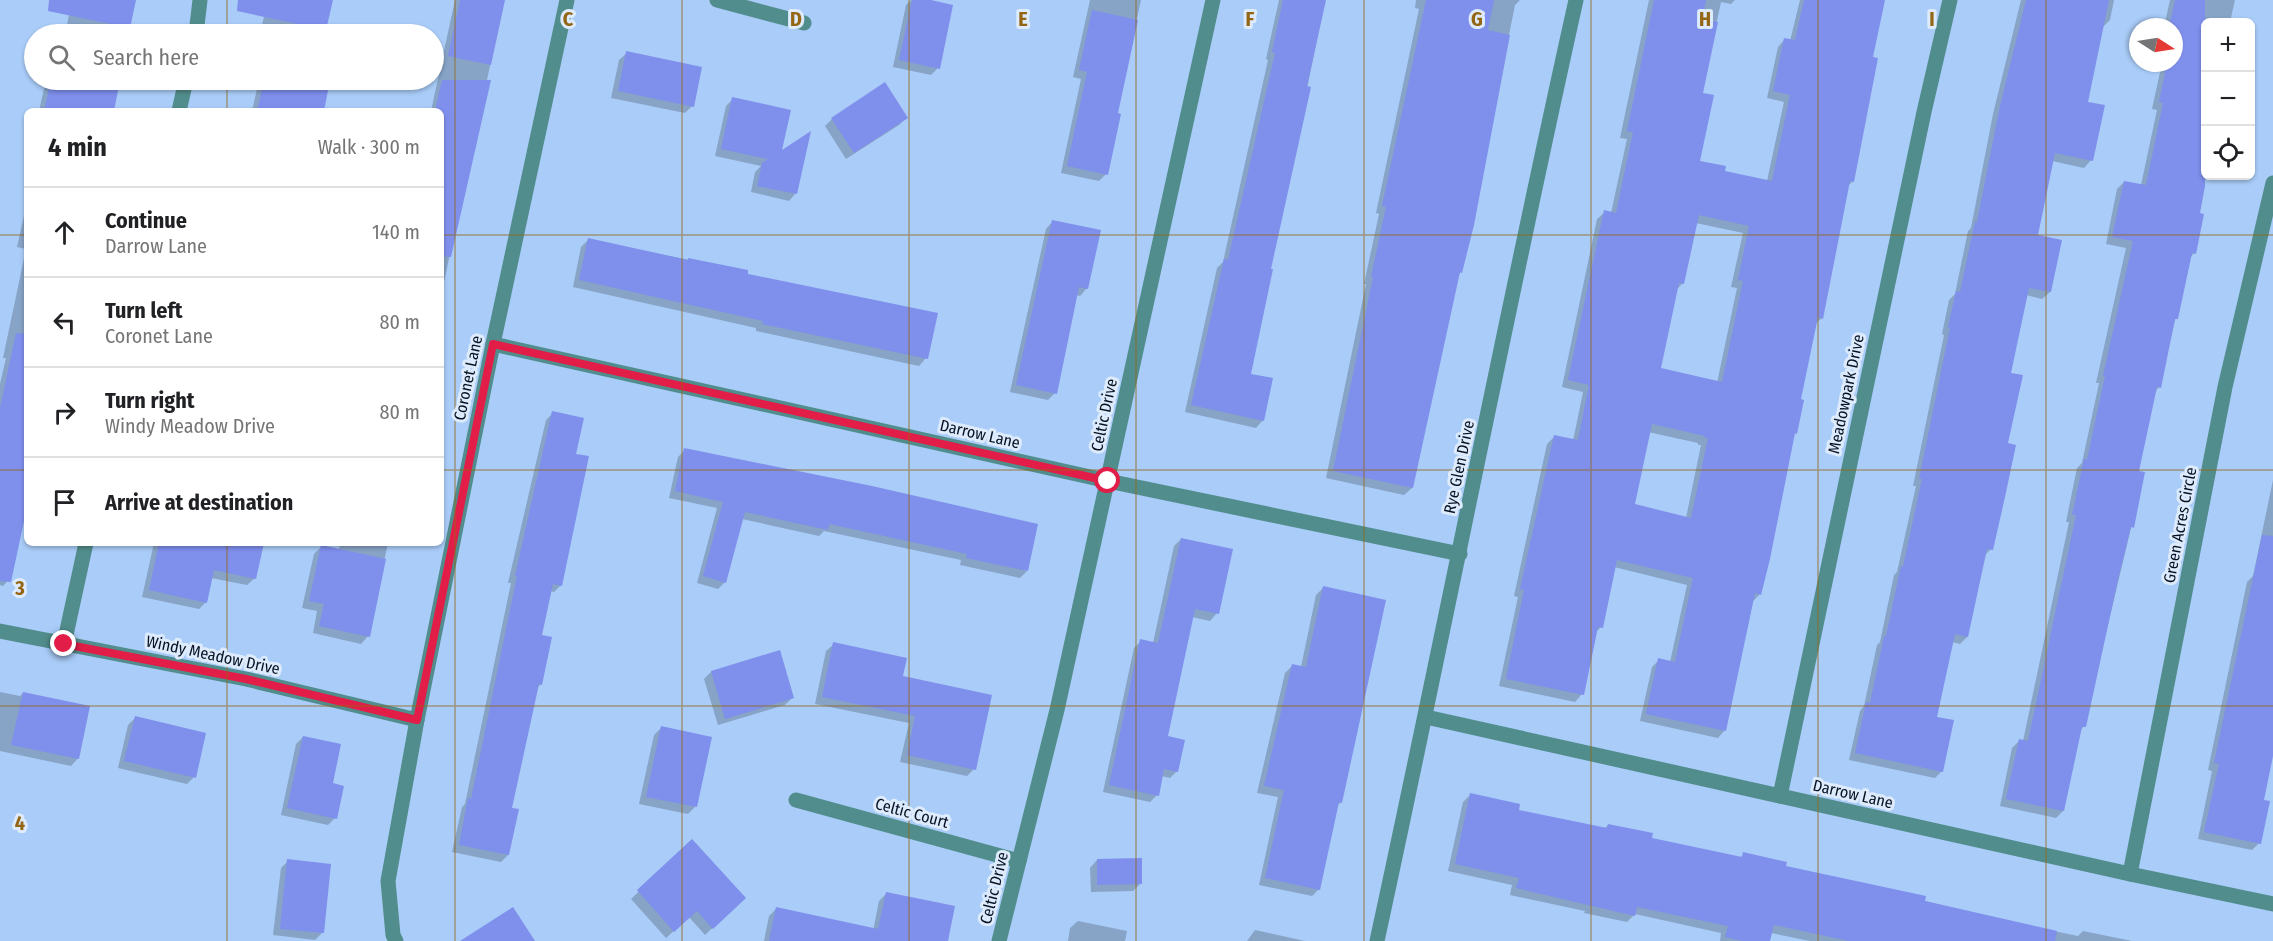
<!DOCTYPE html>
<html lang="en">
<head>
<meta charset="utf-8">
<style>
  body { margin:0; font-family:"Fira Sans Condensed",sans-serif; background:#f6f6f6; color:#202124 }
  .controls { position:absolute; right:18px; top:18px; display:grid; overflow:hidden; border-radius:9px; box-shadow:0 2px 4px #0004 }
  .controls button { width:54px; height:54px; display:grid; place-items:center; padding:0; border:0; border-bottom:2px solid #e0e0e0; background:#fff; color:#202124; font:30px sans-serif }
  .compass { position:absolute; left:2129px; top:18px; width:54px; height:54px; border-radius:50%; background:#fff; box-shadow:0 2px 4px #0004; rotate:102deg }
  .stop { position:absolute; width:18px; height:18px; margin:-14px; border:4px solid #e11d48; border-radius:50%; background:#fff }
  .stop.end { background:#e11d48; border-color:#fff; box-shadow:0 2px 6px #0008 }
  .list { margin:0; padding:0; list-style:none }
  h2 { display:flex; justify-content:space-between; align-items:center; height:78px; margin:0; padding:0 24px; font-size:26px }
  h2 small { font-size:20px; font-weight:400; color:#757577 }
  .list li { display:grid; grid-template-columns:39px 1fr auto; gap:18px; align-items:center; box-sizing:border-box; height:90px; padding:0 24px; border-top:2px solid #e0e0e0 }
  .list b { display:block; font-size:22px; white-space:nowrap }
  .list p { margin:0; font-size:20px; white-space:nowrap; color:#757577 }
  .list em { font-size:20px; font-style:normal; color:#757577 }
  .icon { flex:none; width:33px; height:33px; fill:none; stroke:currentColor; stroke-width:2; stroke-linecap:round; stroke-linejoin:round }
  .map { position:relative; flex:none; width:2273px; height:941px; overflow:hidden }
  .search { position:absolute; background:#fff; box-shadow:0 2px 4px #0004; left:24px; top:24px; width:420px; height:66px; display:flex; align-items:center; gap:15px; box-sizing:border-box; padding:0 21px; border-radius:33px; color:#757577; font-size:22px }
  .panel { position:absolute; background:#fff; box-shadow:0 2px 4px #0004; left:24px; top:108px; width:420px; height:438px; border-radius:9px }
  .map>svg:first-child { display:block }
</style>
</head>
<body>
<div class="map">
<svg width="2273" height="941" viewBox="0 0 2273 941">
  <rect width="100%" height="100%" fill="#a9ccf8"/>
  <g fill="#0003" fill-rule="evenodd">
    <polygon points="72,0 134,0 127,34 65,34"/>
    <polygon points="268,0 331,0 324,34 269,34 270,26 262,25"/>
    <polygon points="455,0 504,0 441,296 441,111 431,111"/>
    <polygon points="911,0 924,0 938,68 931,75 893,67 906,5"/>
    <polygon points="1090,0 1141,0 1116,114 1106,174 1099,181 1061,173 1081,79 1073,77"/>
    <polygon points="1279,0 1325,0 1249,375 1263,420 1256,428 1185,412 1217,268 1223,262 1268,60 1266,59"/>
    <polygon points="1416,0 1520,0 1515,5 1461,272 1458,275 1412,488 1404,495 1326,478 1366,284 1364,284 1379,214 1376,213 1419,9 1415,8"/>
    <path d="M 1649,0 L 1735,0 L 1731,4 L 1721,2 L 1701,94 L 1699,162 L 1724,172 L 1767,181 L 1784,102 L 1767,98 L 1778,47 L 1785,39 L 1790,41 L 1800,0 L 1884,0 L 1871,58 L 1853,181 L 1847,187 L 1822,318 L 1815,324 L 1799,400 L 1796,433 L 1793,435 L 1760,594 L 1753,601 L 1725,730 L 1718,738 L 1640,721 L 1652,667 L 1659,660 L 1670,662 L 1687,585 L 1614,567 L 1601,627 L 1595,633 L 1582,694 L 1575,702 L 1499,686 L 1518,597 L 1514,596 L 1547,444 L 1554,437 L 1573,441 L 1583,392 L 1562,387 L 1597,219 L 1605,212 L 1611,213 L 1627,139 L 1620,138 ZM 1696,223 L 1743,233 L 1731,287 L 1737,288 L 1717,383 L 1659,369 L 1676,290 L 1683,283 ZM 1648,432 L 1698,443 L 1698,445 L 1701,445 L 1686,518 L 1633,505 Z"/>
    <polygon points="2021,0 2114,0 2110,20 2102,28 2086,103 2091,160 2084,168 2052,161 2036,236 2050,292 2042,299 2026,295 2010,374 2007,444 1991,549 1984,556 1967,637 1960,644 1952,642 1935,718 1942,771 1935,778 1849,760 1860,711 1864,706 1877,645 1880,642 1894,575 1897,572 1916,486 1913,486 1944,335 1942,334 1949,300 1955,294 1968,231 1971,228 1993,114"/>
    <polygon points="2170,0 2235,0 2230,22 2206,22 2206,176 2198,214 2194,253 2190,258 2159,387 2155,392 2138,472 2144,473 2084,726 2080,731 2063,811 2056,818 2000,806 2012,748 2019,741 2023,741 2069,522 2066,522 2077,468 2082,463 2099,383 2096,383 2126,248 2106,244 2117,189 2124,182 2141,185 2157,110 2152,109 2162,63 2174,63 2174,27 2164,27"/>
    <polygon points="627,53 692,106 685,113 611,98 619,60"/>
    <polygon points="46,80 118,80 111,111 39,111"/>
    <polygon points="259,80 329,80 322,111 252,111"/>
    <polygon points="733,99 780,153 796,193 789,201 751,192 755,172 761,166 715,156 726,106"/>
    <polygon points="906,118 899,125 846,159 825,126 832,119"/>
    <polygon points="27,202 27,496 10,578 3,586 0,585 0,384 6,358 3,358 26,249 17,247"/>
    <polygon points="1053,221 1087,288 1080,296 1076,295 1055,393 1048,400 1010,392 1046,229"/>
    <polygon points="588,240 746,271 746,275 926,358 919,366 756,331 756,328 573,287 581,247"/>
    <polygon points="553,413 574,455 561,585 554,592 550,591 540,636 541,684 536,689 511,809 508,855 501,862 452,852 462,807 465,804 511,583 508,583 546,420"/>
    <polygon points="685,450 1027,571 1020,578 960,565 961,560 824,531 819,536 742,519 725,582 718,589 697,583 717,508 669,498 678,457"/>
    <polygon points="2273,480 2273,748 2262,801 2259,843 2252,850 2198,839 2212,771 2208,770 2247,582 2253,576"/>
    <polygon points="1181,539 1217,613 1210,621 1192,617 1166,737 1177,771 1170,778 1161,776 1157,795 1150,802 1103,792 1134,648 1141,641 1153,643 1174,546"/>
    <polygon points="154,543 248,543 255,578 247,585 211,578 206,602 199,609 142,597"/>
    <polygon points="340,543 388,543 368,636 361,644 313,633 317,611 302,608 314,554 321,547 339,550"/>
    <polygon points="1323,588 1341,802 1336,807 1319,889 1312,896 1259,885 1278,797 1257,793 1285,673 1292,666 1301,667 1316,595"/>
    <polygon points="834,644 901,677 974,769 967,776 900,762 909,723 815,704 826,651"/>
    <polygon points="711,672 792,698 785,705 718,725 704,679"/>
    <polygon points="0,692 20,696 23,693 78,758 71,766 0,751"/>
    <polygon points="136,717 194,777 187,784 118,768 128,725"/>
    <polygon points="661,728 695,807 688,814 639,804 654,735"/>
    <polygon points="303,737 331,785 335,818 328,825 281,815 296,744"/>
    <polygon points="1470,795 1517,811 1604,829 1608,825 1650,839 1740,858 1744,854 1785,867 2011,922 2078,936 2083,931 2132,941 1810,941 1771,933 1769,941 1720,941 1721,933 1635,914 1627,922 1584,913 1585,911 1510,895 1512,885 1448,871 1463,802"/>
    <polygon points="692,841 744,898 705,935 689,917 666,938 631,899"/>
    <polygon points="1097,860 1140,884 1133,891 1091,892 1090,868"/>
    <polygon points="288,861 322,933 315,940 273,935 281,868"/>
    <polygon points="887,893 946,941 871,941 879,901"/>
    <polygon points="776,909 846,941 764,941 769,916"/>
    <polygon points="1078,921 1127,931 1125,941 1068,941 1070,928"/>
    <polygon points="1255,930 1305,941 1247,941"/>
  </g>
  <g fill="#7f8fec" fill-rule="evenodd">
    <polygon points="49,0 136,0 130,28 48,11"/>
    <polygon points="238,0 333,0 326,30 237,11"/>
    <polygon points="460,0 505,0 491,65 448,56"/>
    <polygon points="912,0 931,0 953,5 940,69 899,60"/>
    <polygon points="1283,0 1326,0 1307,86 1311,87 1271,269 1273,269 1251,374 1273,378 1264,421 1191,405 1224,259 1228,260 1275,53 1272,52"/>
    <polygon points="1426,0 1494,0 1488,30 1510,35 1474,225 1462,273 1460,272 1413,488 1333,471 1373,277 1371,277 1386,207 1382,206"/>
    <path d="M 1654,0 L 1706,0 L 1702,19 L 1718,22 L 1703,93 L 1714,95 L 1700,161 L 1726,166 L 1725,171 L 1772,181 L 1790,95 L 1773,91 L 1784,38 L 1795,40 L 1804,0 L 1885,0 L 1873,57 L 1878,58 L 1854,182 L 1850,181 L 1823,319 L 1818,317 L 1801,399 L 1804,400 L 1797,434 L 1795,433 L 1770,559 L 1761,595 L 1755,593 L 1726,731 L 1646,714 L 1658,658 L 1675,662 L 1693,578 L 1617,560 L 1603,628 L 1598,627 L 1584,695 L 1506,679 L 1524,590 L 1520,589 L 1554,435 L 1578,440 L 1589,385 L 1568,380 L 1604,210 L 1616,213 L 1633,132 L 1627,131 ZM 1699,215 L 1749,226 L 1738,280 L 1743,281 L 1722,382 L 1661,368 L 1679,283 L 1684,284 ZM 1652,424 L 1705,436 L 1704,438 L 1708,438 L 1691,518 L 1635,504 Z"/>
    <polygon points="2026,0 2109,0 2088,102 2105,105 2093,161 2055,153 2038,235 2062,240 2051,292 2029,288 2011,373 2023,375 2008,443 2016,445 2005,497 1993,550 1987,549 1968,637 1955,634 1937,717 1954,720 1943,772 1855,753 1866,702 1870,703 1884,636 1886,636 1901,566 1903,567 1922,479 1919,479 1950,328 1948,327 1956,291 1960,292 1975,222 1977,222 2000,106"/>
    <polygon points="2175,0 2205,0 2205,186 2200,213 2204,214 2196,254 2192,253 2178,319 2175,319 2161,388 2157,387 2139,471 2145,472 2134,528 2131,527 2117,584 2086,727 2082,727 2064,811 2006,799 2019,739 2028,741 2076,515 2072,515 2084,459 2087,460 2105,376 2103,376 2133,241 2112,237 2124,181 2146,185 2163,103 2159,102 2167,63 2174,63 2175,27 2169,27"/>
    <polygon points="1092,10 1138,20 1118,113 1121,114 1108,175 1067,166 1087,72 1079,70"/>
    <polygon points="626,51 702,67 694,107 618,91"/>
    <polygon points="51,80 120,80 114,111 44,111"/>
    <polygon points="264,80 330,80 324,111 257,111"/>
    <polygon points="442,80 491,80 451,257 441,256 441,111 435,111"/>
    <polygon points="885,82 908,118 854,153 831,118"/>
    <polygon points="732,97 791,110 782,150 811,131 797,194 757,186 762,163 768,159 721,149"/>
    <polygon points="1052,220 1101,230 1088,289 1079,287 1057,394 1016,385"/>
    <polygon points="588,238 688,260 688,258 748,270 748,274 938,313 928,359 762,324 763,321 579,280"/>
    <polygon points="16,333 27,334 27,507 11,582 0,581 0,408"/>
    <polygon points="552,411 584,418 576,454 589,456 562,586 553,584 542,635 552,637 542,685 539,684 512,808 519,809 509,855 459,845 468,798 471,799 517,576 515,576"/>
    <polygon points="684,448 872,486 1038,524 1028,571 966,558 967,554 829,524 828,530 745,512 726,583 703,576 723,502 675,491"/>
    <polygon points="2262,535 2273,536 2273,756 2264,800 2270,801 2261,844 2204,832 2219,764 2214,763"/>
    <polygon points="1181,538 1233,549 1219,614 1195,609 1168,736 1185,740 1178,772 1164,769 1159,796 1109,785 1140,639 1158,643"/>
    <polygon points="159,543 264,543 256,579 214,570 207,603 149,590"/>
    <polygon points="321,545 386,559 370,637 319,626 324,604 309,601"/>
    <polygon points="1323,586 1386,600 1342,803 1339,802 1320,890 1265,878 1284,790 1264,786 1292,664 1306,667"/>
    <polygon points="833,642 907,658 903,676 992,695 976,770 907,755 915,716 822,697"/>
    <polygon points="780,650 794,698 725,719 711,671"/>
    <polygon points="23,692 90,706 79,759 11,745"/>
    <polygon points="135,716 206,733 196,778 124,761"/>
    <polygon points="661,726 712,737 697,807 646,797"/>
    <polygon points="303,736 341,744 333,783 344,786 337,819 287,808"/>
    <polygon points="1470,793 1520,804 1519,810 1607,828 1608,824 1653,833 1652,838 1742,857 1743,852 1787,862 1786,866 1926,896 1925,901 2057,931 2055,941 1849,941 1774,925 1770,941 1743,941 1725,937 1728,926 1637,907 1635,916 1516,888 1519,878 1455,864"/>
    <polygon points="692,839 746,898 713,929 697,911 674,932 637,890"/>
    <polygon points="1142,858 1142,884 1097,885 1097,859"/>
    <polygon points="287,859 331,864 324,933 280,929"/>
    <polygon points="886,892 955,906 948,941 769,941 776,907 878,929"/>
    <polygon points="513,907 535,941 460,941"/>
  </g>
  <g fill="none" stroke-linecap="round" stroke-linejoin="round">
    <g stroke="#518d8c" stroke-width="15">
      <polyline points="717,0 804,23"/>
      <polyline points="196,34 200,0"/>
      <polyline points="179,111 186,80"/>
      <polyline points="493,344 1108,481 1460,554"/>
      <polyline points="0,631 246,679 417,720"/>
      <polyline points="64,644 86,543"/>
      <polyline points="1426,717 2130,874 2273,904"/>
      <polyline points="1780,796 1924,112 1950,0"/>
      <polyline points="796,800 1019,861"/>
      <polyline points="2130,874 2225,387 2273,183"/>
      <polyline points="396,941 393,935 388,881 417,720 493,344 567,0"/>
      <polyline points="999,941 1057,710 1213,0"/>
      <path d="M 1377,941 C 1445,628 1506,313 1576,0"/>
    </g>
  </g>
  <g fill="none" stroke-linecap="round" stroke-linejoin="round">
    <polyline stroke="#e11d48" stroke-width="8" points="64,644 246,679 417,720 493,344 1108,481"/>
  </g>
  <path fill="none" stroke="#946614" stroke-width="1.5" stroke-opacity="0.55" d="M 227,0 L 227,34M 455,0 L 455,941M 682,0 L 682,941M 909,0 L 909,941M 1136,0 L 1136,941M 1364,0 L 1364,941M 1591,0 L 1591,941M 1818,0 L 1818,941M 2046,0 L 2046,941M 227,80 L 227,111M 0,235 L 27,235M 441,235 L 2273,235M 0,470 L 27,470M 441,470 L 2273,470M 227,543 L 227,941M 0,706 L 2273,706"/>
  <g text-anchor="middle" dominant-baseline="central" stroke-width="6" stroke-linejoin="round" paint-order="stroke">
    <g font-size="16" fill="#061221" stroke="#ddebfd">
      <text transform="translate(468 378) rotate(-78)">Coronet Lane</text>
      <text transform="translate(1846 394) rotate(-78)">Meadowpark Drive</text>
      <text transform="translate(1104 415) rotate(-78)">Celtic Drive</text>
      <text transform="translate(980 434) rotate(13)">Darrow Lane</text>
      <text transform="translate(1459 467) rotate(-78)">Rye Glen Drive</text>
      <text transform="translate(2180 525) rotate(-79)">Green Acres Circle</text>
      <text transform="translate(213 655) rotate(12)">Windy Meadow Drive</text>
      <text transform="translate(1853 794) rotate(13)">Darrow Lane</text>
      <text transform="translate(912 813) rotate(15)">Celtic Court</text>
      <text transform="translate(994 888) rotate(-76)">Celtic Drive</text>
    </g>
  </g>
  <g font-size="20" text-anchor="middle" font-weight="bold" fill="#946614" stroke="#ddebfd" stroke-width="6" stroke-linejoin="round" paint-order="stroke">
    <text x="568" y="26">C</text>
    <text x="796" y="26">D</text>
    <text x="1023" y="26">E</text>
    <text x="1250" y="26">F</text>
    <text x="1477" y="26">G</text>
    <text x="1705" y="26">H</text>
    <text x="1932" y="26">I</text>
    <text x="20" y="595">3</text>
    <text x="20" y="830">4</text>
  </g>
</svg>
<div class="controls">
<button>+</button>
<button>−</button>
<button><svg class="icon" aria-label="locate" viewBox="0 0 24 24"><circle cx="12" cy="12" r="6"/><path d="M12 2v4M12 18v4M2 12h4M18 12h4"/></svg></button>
</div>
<svg class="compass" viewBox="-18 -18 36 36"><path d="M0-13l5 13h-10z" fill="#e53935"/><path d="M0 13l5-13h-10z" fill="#757577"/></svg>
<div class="stop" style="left:1108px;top:481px"></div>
<div class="stop end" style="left:64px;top:644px"></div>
<div class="search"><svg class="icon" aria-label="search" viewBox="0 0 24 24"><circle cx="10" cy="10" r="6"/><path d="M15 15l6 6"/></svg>Search here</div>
<section class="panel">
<h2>4 min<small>Walk · 300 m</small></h2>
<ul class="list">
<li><svg class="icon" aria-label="ahead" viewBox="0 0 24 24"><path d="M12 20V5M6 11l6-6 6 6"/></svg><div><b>Continue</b><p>Darrow Lane</p></div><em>140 m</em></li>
<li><svg class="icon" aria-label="left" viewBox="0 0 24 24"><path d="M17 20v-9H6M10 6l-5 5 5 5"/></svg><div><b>Turn left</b><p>Coronet Lane</p></div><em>80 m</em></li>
<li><svg class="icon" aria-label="right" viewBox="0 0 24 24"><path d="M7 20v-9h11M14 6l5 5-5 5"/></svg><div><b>Turn right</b><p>Windy Meadow Drive</p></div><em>80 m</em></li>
<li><svg class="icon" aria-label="arrive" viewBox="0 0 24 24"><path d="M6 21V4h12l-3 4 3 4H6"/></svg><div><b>Arrive at destination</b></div></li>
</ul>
</section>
</div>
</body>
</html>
